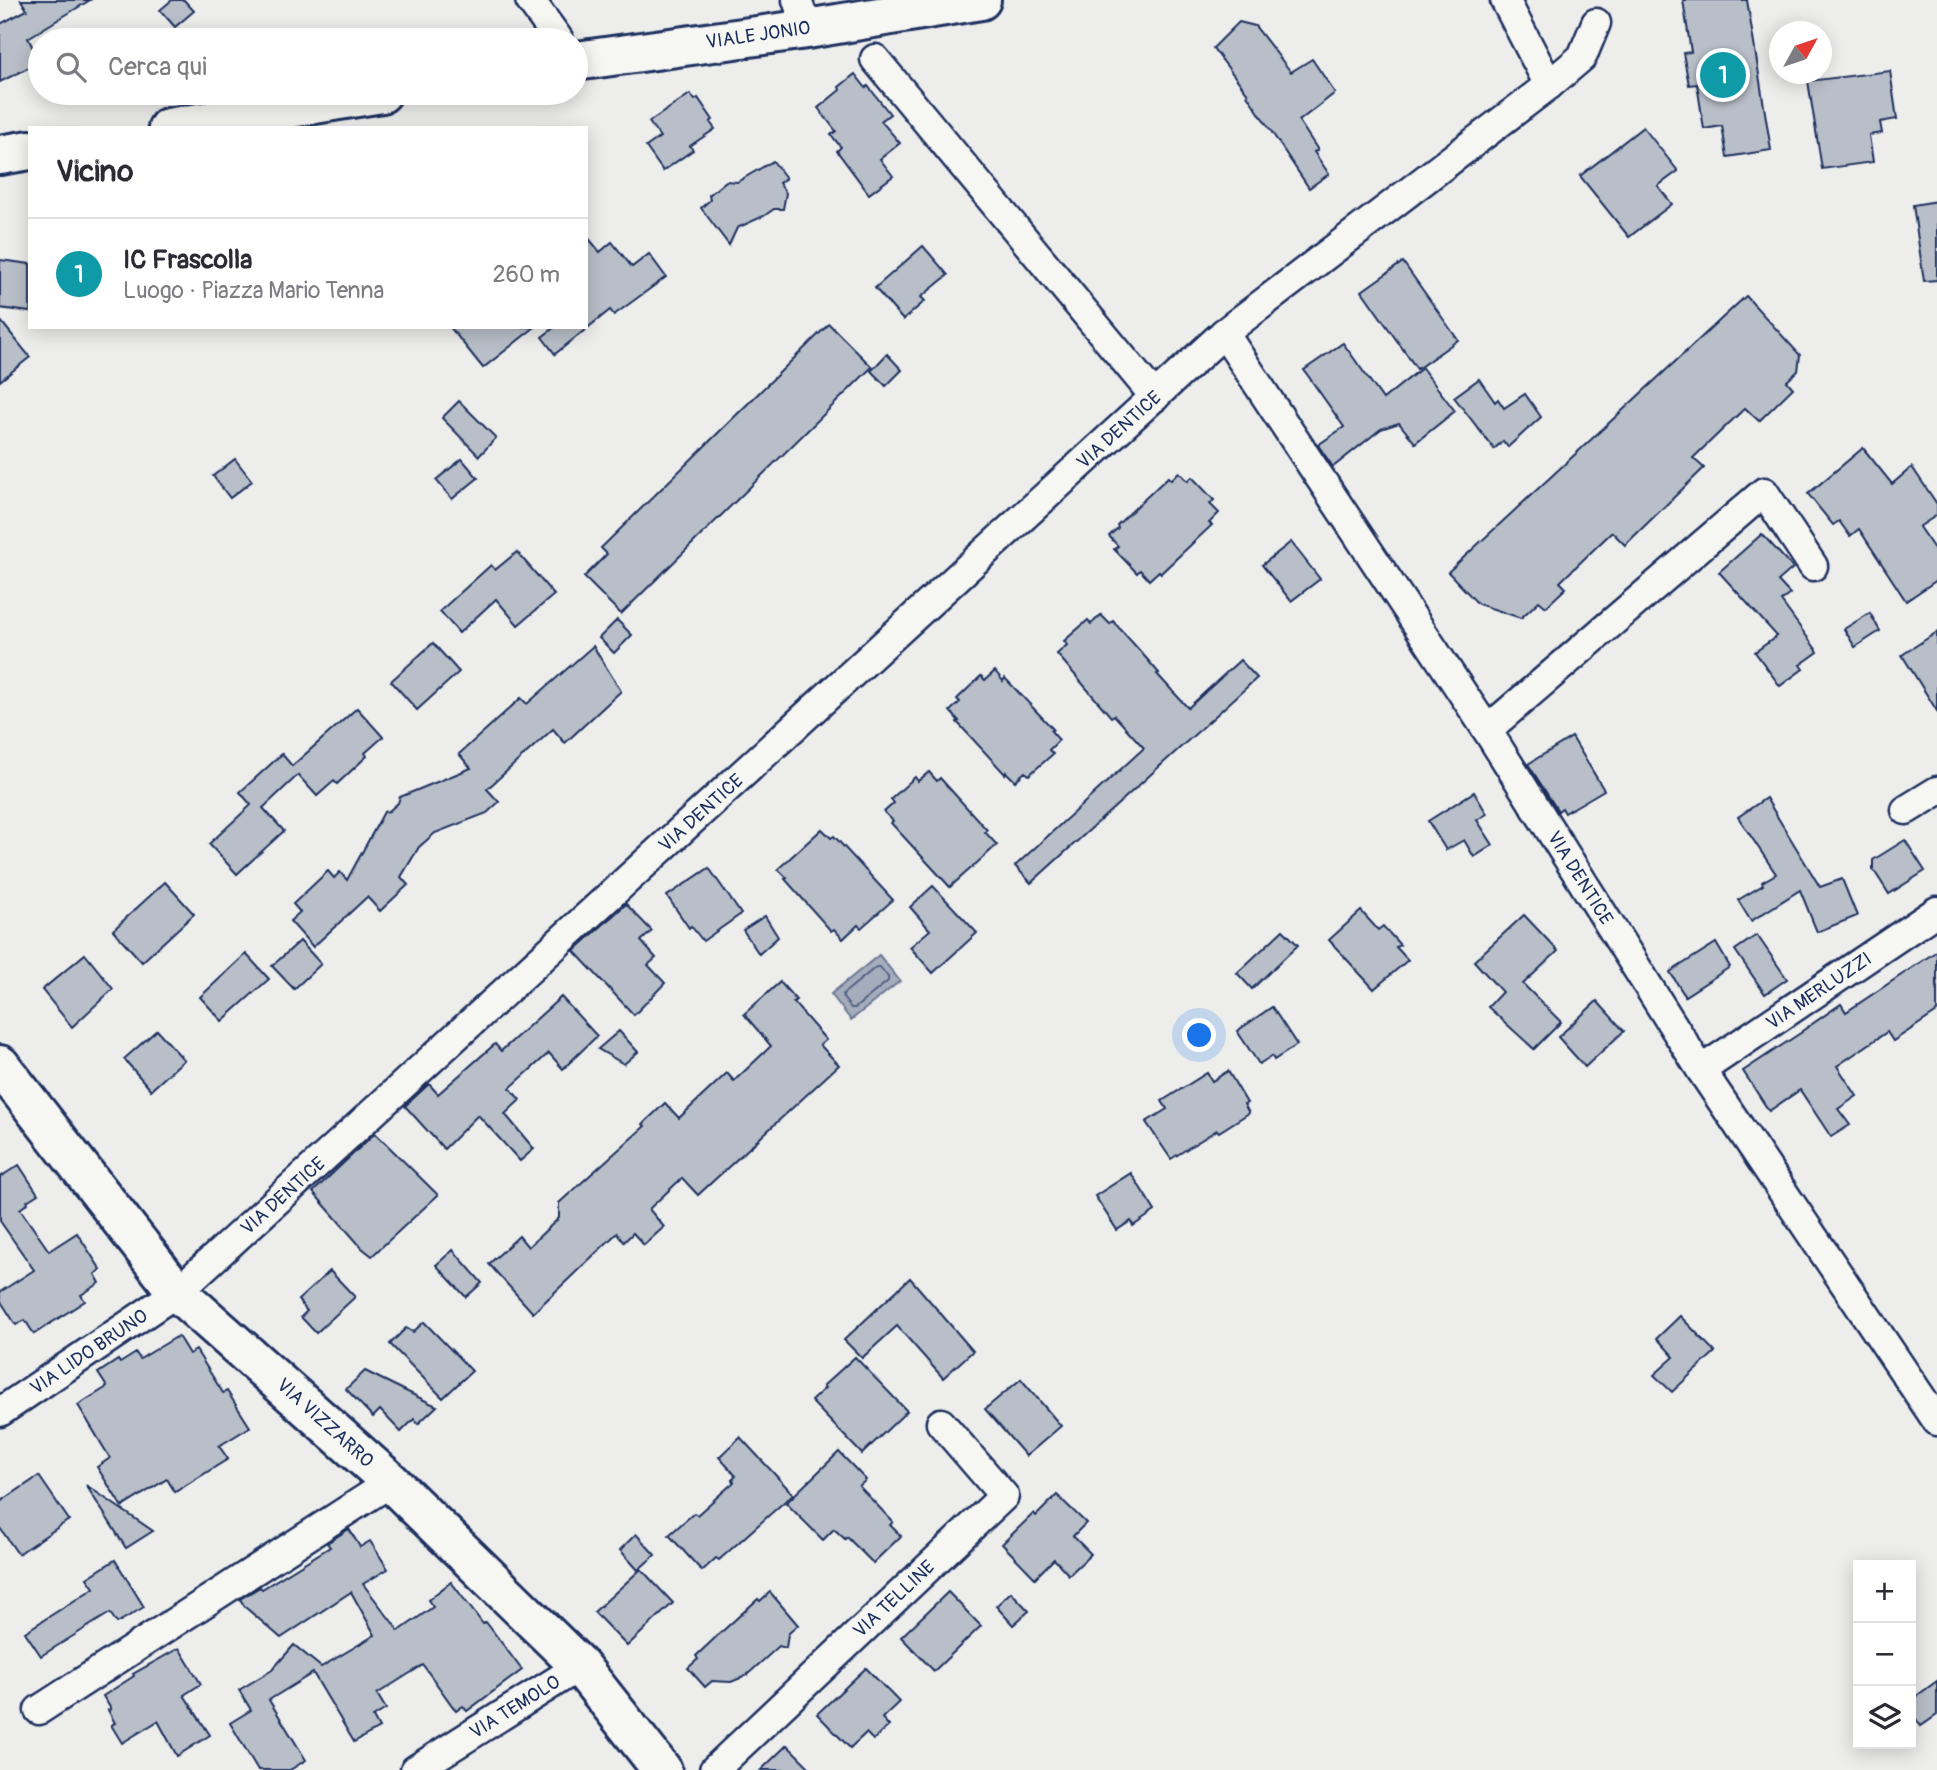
<!DOCTYPE html>
<html lang="it">
<head>
<meta charset="utf-8">
<style>
  body { margin:0; font-family:Pangolin,sans-serif; background:#f7f7f7; color:#2b2b33 }
  .controls { position:absolute; right:21px; bottom:21px; display:grid; overflow:hidden; border-radius:0px; box-shadow:0 4px 18px #0003 }
  .controls button { width:63px; height:63px; display:grid; place-items:center; padding:0; border:0; border-bottom:2px solid #e1e1e2; background:#fff; color:#2b2b33; font:35px sans-serif }
  .compass { position:absolute; left:1769px; top:21px; width:63px; height:63px; border-radius:50%; background:#fff; box-shadow:0 4px 18px #0003; rotate:50deg }
  .you { position:absolute; left:1200px; top:1036px; width:24px; height:24px; margin:-18px; border:5px solid #fff; border-radius:50%; background:#1a73e8; box-shadow:0 0 0 10px #1a73e833 }
  .badge { display:grid; place-items:center; width:46px; height:46px; border-radius:50%; background:#7c3aed; color:#fff; font-size:23px; font-weight:700 }
  .pin { position:absolute; translate:-50% -50%; border:4px solid #fff; box-shadow:0 2px 7px #0006 }
  .list { margin:0; padding:0; list-style:none }
  h2 { display:flex; justify-content:space-between; align-items:center; height:91px; margin:0; padding:0 28px; font-size:30px }
  h2 small { font-size:23px; font-weight:400; color:#7c7c81 }
  .list li { display:grid; grid-template-columns:46px 1fr auto; gap:21px; align-items:center; box-sizing:border-box; height:112px; padding:0 28px; border-top:2px solid #e1e1e2 }
  .list b { display:block; font-size:26px; white-space:nowrap }
  .list p { margin:0; font-size:23px; white-space:nowrap; color:#7c7c81 }
  .list em { font-size:23px; font-style:normal; color:#7c7c81 }
  .icon { flex:none; width:38px; height:38px; fill:none; stroke:currentColor; stroke-width:2; stroke-linecap:round; stroke-linejoin:round }
  .map { position:relative; flex:none; width:1937px; height:1770px; overflow:hidden }
  .search { position:absolute; background:#fff; box-shadow:0 4px 18px #0003; left:28px; top:28px; width:560px; height:77px; display:flex; align-items:center; gap:18px; box-sizing:border-box; padding:0 24px; border-radius:38px; color:#7c7c81; font-size:26px }
  .panel { position:absolute; background:#fff; box-shadow:0 4px 18px #0003; left:28px; top:126px; width:560px; height:203px; border-radius:0px }
  .map>svg:first-child { display:block }
</style>
</head>
<body>
<div class="map">
<svg width="1937" height="1770" viewBox="0 0 1937 1770">
  <rect width="100%" height="100%" fill="#edeeec"/>
  <filter id="ink" filterUnits="userSpaceOnUse"><feTurbulence type="fractalNoise" baseFrequency=".0143" numOctaves="2"/><feDisplacementMap in="SourceGraphic" scale="14" xChannelSelector="R" yChannelSelector="G"/><feConvolveMatrix kernelMatrix="1 2 1 2 8 2 1 2 1" color-interpolation-filters="sRGB"/></filter>
  <g filter="url(#ink)">
    <polygon fill="#a5acbc" stroke="#6e7a96" stroke-width="2" points="879,955 900,981 851,1020 831,994"/>
    <g fill="none" stroke-linecap="round" stroke-linejoin="round">
      <polygon stroke="#526184" stroke-width="2" points="876,967 880,967 888,977 888,981 855,1008 851,1008 843,998 843,994"/>
    </g>
    <g fill="#b9bfc8" stroke="#1b2f5e" stroke-width="2">
      <polygon points="21,0 90,0 28,38 40,62 0,82 0,24 27,10"/>
      <polygon points="172,0 184,0 194,11 175,27 160,10"/>
      <polygon points="1683,0 1747,0 1771,150 1727,157 1722,126 1704,129 1697,84 1689,85 1683,53 1691,52"/>
      <polygon points="1239,22 1255,26 1291,72 1312,59 1335,93 1299,121 1318,150 1314,152 1329,174 1309,188 1247,95 1248,94 1213,48"/>
      <polygon points="1890,71 1897,119 1880,122 1882,133 1869,135 1873,162 1822,169 1808,81"/>
      <polygon points="855,74 866,88 868,86 890,114 881,121 900,143 880,159 893,176 869,194 837,151 841,147 831,135 836,131 818,108 840,90 839,87"/>
      <polygon points="690,94 695,100 698,98 713,120 710,122 715,129 690,146 693,150 663,171 646,147 660,137 649,122"/>
      <polygon points="1643,127 1678,171 1658,186 1672,204 1629,237 1580,176"/>
      <polygon points="773,161 786,178 779,183 786,193 783,209 774,209 764,216 737,228 729,245 701,208 710,200 709,195 726,181 737,182"/>
      <polygon points="1937,201 1937,280 1924,281 1913,205"/>
      <polygon points="586,235 600,252 612,242 632,267 649,254 666,277 614,315 610,310 555,354 542,337 555,327 586,327"/>
      <polygon points="923,246 948,275 921,297 925,301 903,320 875,288"/>
      <polygon points="0,260 30,264 30,312 0,308"/>
      <polygon points="1403,262 1458,340 1417,369 1362,291"/>
      <polygon points="1746,296 1800,355 1798,371 1787,381 1793,388 1759,421 1745,408 1693,458 1704,468 1625,545 1612,532 1560,582 1566,588 1546,607 1539,601 1521,618 1478,604 1448,572"/>
      <polygon points="0,320 30,357 0,381"/>
      <polygon points="829,324 872,367 621,614 584,577 607,554 601,548"/>
      <polygon points="450,327 535,327 483,368"/>
      <polygon points="1343,343 1383,399 1422,368 1455,411 1415,443 1399,423 1381,429 1333,467 1318,445 1344,427 1304,370"/>
      <polygon points="887,354 902,370 886,386 871,371"/>
      <polygon points="1479,379 1495,402 1498,399 1504,408 1525,394 1541,417 1508,447 1503,441 1494,449 1454,397"/>
      <polygon points="459,401 496,438 479,456 442,418"/>
      <polygon points="1863,448 1892,484 1912,467 1937,504 1937,515 1919,527 1937,553 1937,580 1906,601 1859,529 1850,536 1839,521 1833,525 1808,494"/>
      <polygon points="235,459 252,481 230,498 213,476"/>
      <polygon points="462,459 478,478 452,499 436,480"/>
      <polygon points="1179,472 1188,481 1192,477 1214,500 1210,504 1219,513 1209,523 1212,525 1161,573 1159,571 1149,580 1140,570 1137,573 1114,549 1118,546 1109,536 1118,528 1117,525 1168,477 1171,480"/>
      <polygon points="1762,534 1793,568 1778,581 1790,594 1781,601 1818,652 1800,665 1803,669 1780,686 1755,652 1777,636 1719,572"/>
      <polygon points="1291,542 1320,579 1291,601 1262,565"/>
      <polygon points="517,552 554,595 518,625 496,599 459,633 440,611 491,565 495,570"/>
      <polygon points="1870,613 1880,631 1855,647 1844,629"/>
      <polygon points="1101,615 1110,624 1113,621 1139,650 1159,673 1157,674 1188,708 1240,660 1257,678 1031,883 1015,866 1144,748 1114,715 1111,717 1057,654 1067,645 1064,641 1088,620 1091,624"/>
      <polygon points="617,620 632,635 614,653 599,638"/>
      <polygon points="1937,632 1937,711 1902,655"/>
      <polygon points="433,643 459,672 417,710 391,681"/>
      <polygon points="593,646 621,691 565,743 553,729 487,789 499,802 487,813 435,833 419,847 401,877 408,885 380,911 367,897 313,947 290,921 300,912 293,904 328,871 334,878 340,872 347,880 384,812 389,811 398,803 400,797 471,768 459,754 521,698 527,704"/>
      <polygon points="995,671 1003,681 1005,678 1053,729 1051,731 1059,740 1049,750 1053,754 1029,775 1025,772 1015,781 1006,772 1005,774 957,722 959,721 950,711 960,702 957,699 981,676 985,680"/>
      <polygon points="357,708 383,737 365,753 367,756 337,784 334,781 317,796 298,775 263,808 284,831 237,874 209,844 251,805 240,792 282,754 292,766"/>
      <polygon points="1572,737 1604,790 1565,813 1562,808 1558,811 1528,764"/>
      <polygon points="929,772 937,781 940,778 987,830 985,832 997,845 950,887 891,823 893,821 884,812 894,803 891,799 915,777 918,781"/>
      <polygon points="1474,792 1487,814 1477,820 1493,845 1474,857 1464,840 1446,850 1428,821"/>
      <polygon points="1766,798 1820,887 1842,879 1857,916 1817,932 1800,890 1751,921 1738,900 1763,885 1762,882 1776,874 1738,817"/>
      <polygon points="822,829 831,838 834,836 893,900 861,928 858,925 843,939 834,929 831,931 785,879 787,878 778,869"/>
      <polygon points="1905,840 1925,871 1889,894 1873,869 1873,860"/>
      <polygon points="709,868 741,914 703,941 691,926 689,928 667,896"/>
      <polygon points="165,882 194,914 142,962 113,930"/>
      <polygon points="933,886 977,933 933,973 910,947 930,930 910,907"/>
      <polygon points="626,904 652,931 641,941 656,958 648,965 665,983 634,1015 574,951"/>
      <polygon points="1361,911 1378,930 1383,926 1400,945 1396,947 1408,960 1374,989 1329,940"/>
      <polygon points="1524,915 1558,951 1523,984 1561,1022 1534,1049 1488,1007 1502,992 1474,961"/>
      <polygon points="765,916 778,937 759,954 743,930"/>
      <polygon points="1283,930 1298,945 1252,989 1237,973"/>
      <polygon points="1757,935 1787,979 1765,994 1735,950"/>
      <polygon points="300,941 321,964 294,989 272,966"/>
      <polygon points="1716,943 1730,967 1685,996 1670,972"/>
      <polygon points="1937,951 1937,1012 1893,1041 1887,1032 1837,1066 1857,1096 1838,1109 1850,1125 1831,1137 1800,1090 1769,1111 1743,1071 1802,1032 1802,1031 1841,1004 1846,1012"/>
      <polygon points="85,954 113,989 72,1027 42,990"/>
      <polygon points="246,954 269,979 222,1021 200,997"/>
      <polygon points="780,982 796,1000 793,1002 826,1040 820,1045 839,1065 698,1195 682,1178 649,1209 664,1227 644,1245 633,1233 624,1242 617,1233 533,1313 489,1264 519,1236 528,1247 559,1218 559,1203 645,1126 643,1124 665,1103 679,1118 727,1073 734,1081 771,1046 744,1014"/>
      <polygon points="561,997 597,1036 563,1069 549,1053 510,1088 520,1100 505,1114 534,1149 520,1161 478,1115 444,1149 405,1106 429,1084 438,1094 495,1044 501,1051"/>
      <polygon points="1597,1001 1624,1031 1585,1067 1558,1037"/>
      <polygon points="1272,1007 1297,1045 1274,1060 1272,1056 1259,1064 1237,1031"/>
      <polygon points="157,1030 184,1060 151,1090 124,1059"/>
      <polygon points="619,1031 638,1052 624,1064 598,1049"/>
      <polygon points="1228,1071 1247,1103 1244,1104 1249,1113 1219,1132 1217,1130 1171,1159 1146,1122 1167,1109 1162,1101 1207,1073 1212,1081"/>
      <polygon points="375,1133 438,1195 372,1256 362,1248 313,1192"/>
      <polygon points="19,1165 38,1194 27,1201 28,1203 20,1209 49,1251 77,1233 101,1270 95,1274 100,1283 81,1295 85,1301 34,1334 25,1320 16,1325 0,1300 0,1292 34,1270 0,1221 0,1177"/>
      <polygon points="1131,1173 1155,1211 1133,1226 1131,1221 1117,1230 1095,1196"/>
      <polygon points="453,1250 482,1283 466,1297 436,1265"/>
      <polygon points="330,1271 355,1297 316,1333 301,1317 307,1311 298,1300"/>
      <polygon points="910,1278 973,1351 943,1378 897,1326 862,1358 844,1340"/>
      <polygon points="1680,1316 1715,1352 1672,1392 1654,1375 1674,1357 1657,1338"/>
      <polygon points="424,1322 472,1371 443,1398 390,1344 406,1328 413,1332"/>
      <polygon points="178,1336 189,1354 196,1350 223,1393 227,1391 250,1427 219,1446 228,1459 175,1492 167,1479 122,1507 97,1467 110,1458 78,1405 107,1387 98,1373 118,1360 120,1363 136,1353 140,1359"/>
      <polygon points="855,1357 907,1411 862,1454 811,1401 825,1388 823,1386"/>
      <polygon points="365,1371 430,1403 437,1406 418,1424 414,1419 401,1432 380,1410 373,1417 346,1389"/>
      <polygon points="1021,1379 1061,1426 1026,1456 985,1409"/>
      <polygon points="740,1437 793,1494 719,1560 716,1558 702,1571 669,1535 694,1513 697,1515 734,1482 732,1480 736,1476 719,1457"/>
      <polygon points="839,1452 866,1480 859,1486 893,1522 890,1525 901,1536 873,1563 847,1537 845,1539 834,1529 823,1540 786,1503"/>
      <polygon points="39,1476 69,1520 18,1554 0,1528 0,1502"/>
      <polygon points="86,1485 153,1531 126,1548"/>
      <polygon points="1057,1495 1086,1523 1073,1536 1091,1554 1069,1575 1054,1559 1035,1578 1002,1544 1034,1513 1036,1516"/>
      <polygon points="349,1529 360,1547 370,1541 388,1569 363,1584 399,1631 433,1607 428,1600 451,1582 483,1624 486,1622 522,1670 467,1711 463,1706 456,1711 423,1665 377,1694 386,1709 373,1717 379,1728 354,1742 313,1673 269,1700 306,1760 290,1770 258,1770 230,1723 251,1710 239,1690 272,1670 294,1645 321,1667 375,1635 351,1592 281,1638 245,1607 240,1599 260,1587 262,1589 330,1547 327,1543"/>
      <polygon points="636,1534 655,1555 638,1570 620,1550"/>
      <polygon points="115,1560 144,1607 117,1623 110,1613 41,1656 25,1632 94,1588 87,1578"/>
      <polygon points="641,1569 673,1603 627,1646 594,1612"/>
      <polygon points="770,1592 798,1625 788,1634 786,1648 779,1646 746,1676 731,1682 712,1681 705,1687 688,1668 698,1659 696,1656 716,1637 758,1599 760,1601"/>
      <polygon points="948,1592 981,1626 934,1671 901,1637"/>
      <polygon points="1011,1592 1029,1611 1013,1625 996,1606"/>
      <polygon points="179,1648 201,1684 184,1695 210,1735 177,1756 158,1721 122,1743 111,1725 115,1723 108,1710 111,1709 103,1696 134,1676 133,1674"/>
      <polygon points="866,1668 899,1702 882,1718 889,1726 873,1740 866,1733 850,1748 817,1714"/>
      <polygon points="1937,1681 1937,1715 1921,1726 1911,1712 1911,1700"/>
      <polygon points="787,1745 812,1770 761,1770"/>
    </g>
    <g fill="none" stroke-linecap="round" stroke-linejoin="round">
      <g stroke="#1b2f5e" stroke-width="33">
        <g id="street">
          <polyline points="530,0 559,40"/>
          <polyline points="797,0 807,29"/>
          <polyline points="1505,0 1549,85"/>
          <polyline points="875,59 1155,397"/>
          <polyline points="1224,333 1487,730 1701,1070 1937,1421"/>
          <polyline points="1487,730 1764,492 1813,566"/>
          <polyline points="1906,810 1937,791"/>
          <polyline points="1701,1070 1937,911"/>
          <polyline points="0,1412 177,1292 1224,333 1549,85 1582,57 1596,23"/>
          <polyline points="39,1710 391,1482"/>
          <polyline points="415,1770 580,1666"/>
          <polyline points="714,1770 1004,1496 941,1423"/>
        </g>
      </g>
      <g stroke="#1b2f5e" stroke-width="44">
        <g id="secondary">
          <polyline points="576,61 807,29 981,0"/>
          <polyline points="168,128 382,93"/>
          <polyline points="0,155 30,150"/>
          <polyline points="0,1065 177,1292 391,1482 580,1666 662,1770"/>
        </g>
      </g>
      <use href="#street" stroke="#f6f6f2" stroke-width="28"/>
      <use href="#secondary" stroke="#f6f6f2" stroke-width="38"/>
    </g>
  </g>
  <g text-anchor="middle" dominant-baseline="central" stroke-width="5" stroke-linejoin="round" paint-order="stroke">
    <g font-size="19" fill="#1b2f5e" stroke="#f6f6f2">
      <text transform="translate(758 35) rotate(-8)">VIALE JONIO</text>
      <text transform="translate(1119 430) rotate(-42)">VIA DENTICE</text>
      <text transform="translate(701 813) rotate(-42)">VIA DENTICE</text>
      <text transform="translate(1580 878) rotate(58)">VIA DENTICE</text>
      <text transform="translate(1819 991) rotate(-34)">VIA MERLUZZI</text>
      <text transform="translate(283 1196) rotate(-42)">VIA DENTICE</text>
      <text transform="translate(89 1352) rotate(-34)">VIA LIDO BRUNO</text>
      <text transform="translate(325 1423) rotate(42)">VIA VIZZARRO</text>
      <text transform="translate(894 1599) rotate(-43)">VIA TELLINE</text>
      <text transform="translate(515 1707) rotate(-32)">VIA TEMOLO</text>
    </g>
  </g>
</svg>
<div class="controls">
<button>+</button>
<button>−</button>
<button><svg class="icon" aria-label="layers" viewBox="0 0 24 24"><path d="M12 4l9 5-9 5-9-5zM3 14l9 5 9-5"/></svg></button>
</div>
<svg class="compass" viewBox="-18 -18 36 36"><path d="M0-13l5 13h-10z" fill="#e53935"/><path d="M0 13l5-13h-10z" fill="#7c7c81"/></svg>
<div class="you"></div>
<div class="pin badge" style="left:1723px;top:75px;background:#0f9aa8">1</div>
<div class="search"><svg class="icon" aria-label="search" viewBox="0 0 24 24"><circle cx="10" cy="10" r="6"/><path d="M15 15l6 6"/></svg>Cerca qui</div>
<section class="panel">
<h2>Vicino<small></small></h2>
<ul class="list">
<li><span class="badge" style="background:#0f9aa8">1</span><div><b>IC Frascolla</b><p>Luogo · Piazza Mario Tenna</p></div><em>260 m</em></li>
</ul>
</section>
</div>
</body>
</html>
